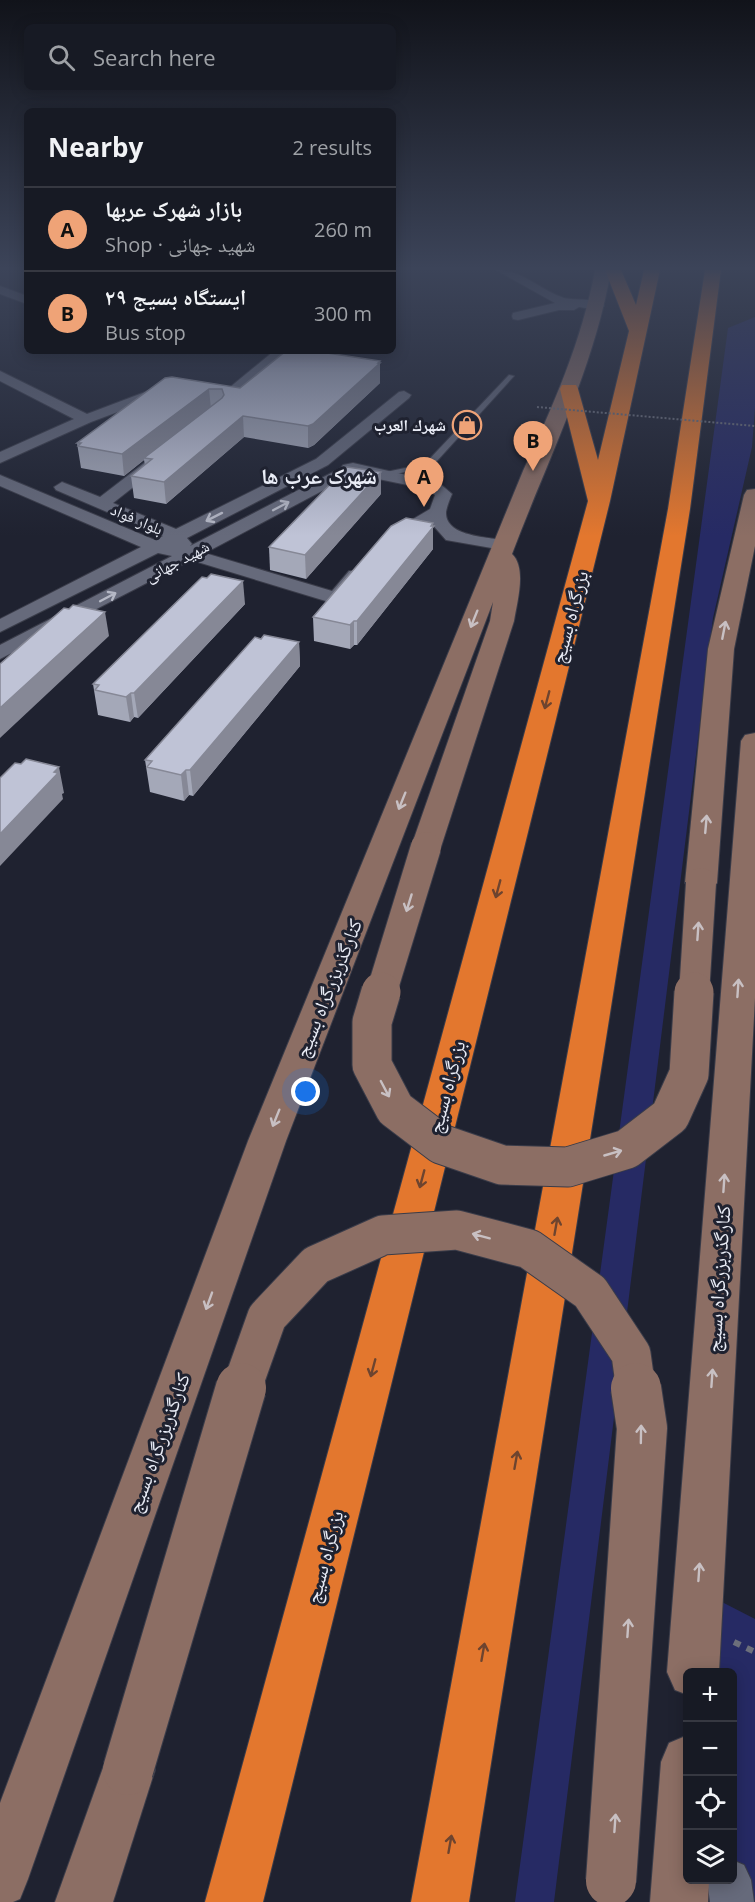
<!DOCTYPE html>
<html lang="en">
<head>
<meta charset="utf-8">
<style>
  body { margin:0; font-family:"Open Sans","Noto Naskh Arabic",sans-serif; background:#242731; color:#f1f3f6 }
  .controls { position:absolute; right:18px; bottom:18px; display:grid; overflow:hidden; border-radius:9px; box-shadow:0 3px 15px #0003 }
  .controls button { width:54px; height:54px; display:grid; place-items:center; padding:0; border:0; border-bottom:2px solid #363841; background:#171a24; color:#f1f3f6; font:30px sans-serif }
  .you { position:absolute; left:306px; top:1092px; width:21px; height:21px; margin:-15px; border:4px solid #fff; border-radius:50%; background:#1a73e8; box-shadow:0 0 0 9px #1a73e833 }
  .badge { display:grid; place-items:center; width:39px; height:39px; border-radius:50%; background:#efa377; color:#111; font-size:20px; font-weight:700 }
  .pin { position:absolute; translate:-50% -50px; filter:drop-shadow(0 2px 3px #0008) }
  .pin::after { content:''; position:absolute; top:32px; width:21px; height:18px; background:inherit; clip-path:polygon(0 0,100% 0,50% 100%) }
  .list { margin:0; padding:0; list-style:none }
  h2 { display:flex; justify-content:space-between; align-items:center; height:78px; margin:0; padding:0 24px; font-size:26px }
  h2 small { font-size:20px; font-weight:400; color:#9ea1a6 }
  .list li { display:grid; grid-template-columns:39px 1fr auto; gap:18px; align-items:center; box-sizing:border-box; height:84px; padding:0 24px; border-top:2px solid #363841 }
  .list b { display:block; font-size:22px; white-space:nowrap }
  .list p { margin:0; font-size:20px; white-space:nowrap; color:#9ea1a6 }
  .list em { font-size:20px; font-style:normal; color:#9ea1a6 }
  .icon { flex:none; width:33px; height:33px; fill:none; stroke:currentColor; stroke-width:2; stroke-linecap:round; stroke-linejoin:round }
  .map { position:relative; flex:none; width:755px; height:1902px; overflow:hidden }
  .search { position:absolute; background:#171a24; box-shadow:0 3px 15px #0003; left:24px; top:24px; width:372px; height:66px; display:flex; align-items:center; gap:15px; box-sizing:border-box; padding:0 21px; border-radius:9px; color:#9ea1a6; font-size:22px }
  .panel { position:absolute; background:#171a24; box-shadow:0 3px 15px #0003; left:24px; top:108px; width:372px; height:246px; border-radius:9px }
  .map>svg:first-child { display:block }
</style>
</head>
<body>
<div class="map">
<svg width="755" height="1902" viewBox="0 0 755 1902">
  <rect width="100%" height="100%" fill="#1f2230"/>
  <g fill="#262a64">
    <polygon points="755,317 755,408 752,447 713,618 554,1902 515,1902 728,328"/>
    <polygon points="720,1601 755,1619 755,1902 703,1902 704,1880 732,1880 732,1672 716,1672"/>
  </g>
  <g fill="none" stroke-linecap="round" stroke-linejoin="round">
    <g stroke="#3a3c49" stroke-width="2">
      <polygon id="lane" points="509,375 514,376 426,473 410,471 381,477 381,473 410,467 421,468"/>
    </g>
    <g stroke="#3a3c49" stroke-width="2">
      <g id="street">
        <path d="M 496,270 C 524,270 539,290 564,298 C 576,301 595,297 604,306 L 598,310 L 579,307 L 574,310 L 559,310 L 518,320 L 513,319 L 512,316 L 513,313 L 555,303 Z"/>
        <polygon points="0,286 27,296 27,304 0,294"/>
        <polygon points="274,351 289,351 239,394 225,397 203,391 201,388 208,384 229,388"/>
        <polygon points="0,371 87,414 161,386 166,385 173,389 171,392 91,422 0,463 0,452 74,419 0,381"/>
        <path d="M 404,391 L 411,395 L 409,398 L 328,465 L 187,538 L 192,544 L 190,546 L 341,468 L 343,465 L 353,463 L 438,482 L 452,494 C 450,499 447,506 446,512 C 445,538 491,537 509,541 L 512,545 L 509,549 L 503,550 L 446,540 L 431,523 L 400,542 L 388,542 L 385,538 L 388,534 L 430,509 L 435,495 L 427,489 L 354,474 L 205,553 L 332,591 L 349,571 L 361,571 L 364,575 L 343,602 L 329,602 L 191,560 L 0,659 L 0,645 L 172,556 L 158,553 L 0,632 L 0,619 L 141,547 L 0,486 L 0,475 L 155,540 L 163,536 L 56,490 L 54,487 L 62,482 L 100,497 L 152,457 L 164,457 L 166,460 L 164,463 L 113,503 L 176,529 L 316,459 L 399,392 Z"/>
        <polygon points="732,1860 744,1865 751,1880 754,1902 710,1902 707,1880 732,1880"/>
      </g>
    </g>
    <g stroke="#3a3c49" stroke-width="2">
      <g id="secondary">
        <path d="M 595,270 L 611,270 C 594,369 547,461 512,554 C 527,568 517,602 514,621 L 441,847 L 437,854 L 426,856 L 415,854 L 411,847 L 490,621 L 493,602 L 286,1141 L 28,1879 L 20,1899 L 13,1902 L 0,1902 L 0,1803 L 248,1141 L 523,471 C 553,406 582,341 595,270 Z"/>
        <polygon points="755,489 755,546 734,649 717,883 712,890 701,893 690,890 685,883 708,649 744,495 747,490"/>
        <polygon points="755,733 755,998 719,1672 688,1672 688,1695 675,1690 667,1672 741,741 745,735"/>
        <polygon points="688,1735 688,1880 709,1880 708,1902 650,1902 661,1762 669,1743"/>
        <polygon points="128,1743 147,1751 155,1770 113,1902 55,1902 109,1751"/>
      </g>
    </g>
    <g stroke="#3a3c49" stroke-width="2">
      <g id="highway">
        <polygon points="605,270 621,270 636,305 644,270 660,270 610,501 263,1902 205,1902 588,501 560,389 562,385 576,385 578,389 598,460 629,331"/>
        <polygon points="705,270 721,270 690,509 469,1902 411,1902 668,509"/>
      </g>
    </g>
    <polyline stroke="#6c6f7b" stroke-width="6" stroke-dasharray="7 7" stroke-linecap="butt" points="734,1642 755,1652"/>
    <use href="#lane" fill="#666a7b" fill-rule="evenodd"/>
    <use href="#street" fill="#666a7b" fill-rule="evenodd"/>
    <use href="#secondary" fill="#8c6e64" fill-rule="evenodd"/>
    <use href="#highway" fill="#e3772e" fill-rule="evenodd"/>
    <g stroke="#3a3c49" stroke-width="32" stroke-linecap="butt">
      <g id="secondary-bridge-far2">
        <polyline points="381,994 426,847"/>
        <polyline points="694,994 701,883"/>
      </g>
    </g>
    <g stroke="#3a3c49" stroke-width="41" stroke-linecap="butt">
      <g id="secondary-bridge-far1">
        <polyline points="381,992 372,1022 372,1065 395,1109 441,1144 502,1165 568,1167 627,1149 670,1116 689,1074 694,992"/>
        <polyline points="241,1390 267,1317 316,1265 383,1235 457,1230 529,1249 590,1292 631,1354 636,1390"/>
      </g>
    </g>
    <g stroke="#3a3c49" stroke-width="52" stroke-linecap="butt">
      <g id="secondary-bridge">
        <polyline points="128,1770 241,1388"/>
        <polyline points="611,1881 642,1428 636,1388"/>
      </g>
    </g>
    <polyline stroke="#6c6f7b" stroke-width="2" stroke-dasharray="2 2" stroke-linecap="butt" points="537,407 755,426"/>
    <use href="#secondary-bridge-far2" stroke="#8c6e64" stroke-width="30"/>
    <use href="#secondary-bridge-far1" stroke="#8c6e64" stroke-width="39"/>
    <use href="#secondary-bridge" stroke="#8c6e64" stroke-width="50"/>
  </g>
  <g fill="#a4a8b8">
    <polygon points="380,363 380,383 314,445 308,448 244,437 166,504 134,498 131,476 145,465 144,460 124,476 81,468 77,443 165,378 240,388"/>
    <polygon points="381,494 306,579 270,570 269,547"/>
    <polygon points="433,526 433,549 357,645 354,645 350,649 314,641 313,617"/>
    <polygon points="207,578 245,604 138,718 134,717 130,722 98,715 93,684"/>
    <polygon points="261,639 299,642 300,666 193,796 189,795 184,801 150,792 145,760"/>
  </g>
  <g fill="#868896">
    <polygon points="380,361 380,383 314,445 308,448 308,426"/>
    <polygon points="209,389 211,409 144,458 144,460 124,476 122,454"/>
    <polygon points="243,416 244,437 166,504 164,482"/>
    <polygon points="381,472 381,494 306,579 305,555"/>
    <polygon points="433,523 433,549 357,645 357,621"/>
    <polygon points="243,581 245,604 138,718 134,693"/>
    <polygon points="105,612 109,636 0,738 0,708"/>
    <polygon points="354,621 354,645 350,649 350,625"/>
    <polygon points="299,642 300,666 193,796 190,770"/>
    <polygon points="131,693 134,717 130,722 126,697"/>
    <polygon points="59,767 64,793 62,794 63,799 0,866 0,834"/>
    <polygon points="186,770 189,795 184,801 181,775"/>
  </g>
  <g fill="#bfc3d6" stroke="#868896" stroke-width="1.5">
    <polygon points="286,351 314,351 380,361 378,363 380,363 313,424 308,426 243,416 164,482 131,476 152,459 144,458 222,398 224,395 222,389 209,389 122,454 78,446 81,443 77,443 165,378 172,377 240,388"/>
    <polygon points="347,467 381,472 305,555 269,547"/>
    <polygon points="406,518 433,523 431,526 434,526 357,621 354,621 350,625 313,617 391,526"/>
    <polygon points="211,574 243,581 134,693 131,693 126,697 95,690 99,685 93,684 202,577 207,578"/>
    <polygon points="73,605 105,612 0,708 0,664 64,608 69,609"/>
    <polygon points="264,635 299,642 190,770 186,770 181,775 147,767 152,761 145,760 255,637 261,639"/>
    <polygon points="26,759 59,767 54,772 58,773 0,834 0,778 15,763 21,764"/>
  </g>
  <defs><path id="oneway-shaft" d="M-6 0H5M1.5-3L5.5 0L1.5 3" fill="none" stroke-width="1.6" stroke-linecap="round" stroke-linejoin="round" transform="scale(1.5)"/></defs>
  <g stroke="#b5b8c5">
    <use href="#oneway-shaft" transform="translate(281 506) rotate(-28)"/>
    <use href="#oneway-shaft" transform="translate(214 517) rotate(153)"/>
    <use href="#oneway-shaft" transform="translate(108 597) rotate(-28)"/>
  </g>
  <g stroke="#c8c0c3">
    <use href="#oneway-shaft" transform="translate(474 619) rotate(112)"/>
    <use href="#oneway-shaft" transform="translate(724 630) rotate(-79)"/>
    <use href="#oneway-shaft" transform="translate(402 801) rotate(112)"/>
    <use href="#oneway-shaft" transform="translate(706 824) rotate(-85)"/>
    <use href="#oneway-shaft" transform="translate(409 903) rotate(107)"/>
    <use href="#oneway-shaft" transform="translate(698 931) rotate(-86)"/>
    <use href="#oneway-shaft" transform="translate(738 988) rotate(-86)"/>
    <use href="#oneway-shaft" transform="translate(385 1089) rotate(62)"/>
    <use href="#oneway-shaft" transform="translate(276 1118) rotate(112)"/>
    <use href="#oneway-shaft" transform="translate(613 1153) rotate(-16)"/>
    <use href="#oneway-shaft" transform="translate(724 1183) rotate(-86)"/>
    <use href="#oneway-shaft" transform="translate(481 1236) rotate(-165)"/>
    <use href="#oneway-shaft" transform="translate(209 1301) rotate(110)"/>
    <use href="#oneway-shaft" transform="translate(712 1378) rotate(-86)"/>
    <use href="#oneway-shaft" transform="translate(641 1434) rotate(-89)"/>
    <use href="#oneway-shaft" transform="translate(699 1572) rotate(-86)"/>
    <use href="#oneway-shaft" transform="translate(628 1628) rotate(-86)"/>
    <use href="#oneway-shaft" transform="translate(615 1823) rotate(-86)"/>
  </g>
  <g stroke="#6d442f">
    <use href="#oneway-shaft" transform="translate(547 700) rotate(105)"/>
    <use href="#oneway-shaft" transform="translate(498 889) rotate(105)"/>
    <use href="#oneway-shaft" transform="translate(422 1179) rotate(105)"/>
    <use href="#oneway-shaft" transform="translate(556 1226) rotate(-80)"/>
    <use href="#oneway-shaft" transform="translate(373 1368) rotate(105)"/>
    <use href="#oneway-shaft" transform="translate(516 1460) rotate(-80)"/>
    <use href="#oneway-shaft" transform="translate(483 1652) rotate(-80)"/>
    <use href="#oneway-shaft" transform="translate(450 1844) rotate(-80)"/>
  </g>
  <linearGradient id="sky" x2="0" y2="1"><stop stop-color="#11131a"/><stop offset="0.5" stop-color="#3c4459"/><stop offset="1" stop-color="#3c4459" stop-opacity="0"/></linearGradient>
  <rect width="755" height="536" fill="url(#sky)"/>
  <defs>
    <g id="shop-ring" transform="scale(1.5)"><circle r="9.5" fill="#1f2230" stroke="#efa377" stroke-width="1.5"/><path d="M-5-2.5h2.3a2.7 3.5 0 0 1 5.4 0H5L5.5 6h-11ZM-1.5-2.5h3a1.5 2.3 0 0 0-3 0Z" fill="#efa377"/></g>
  </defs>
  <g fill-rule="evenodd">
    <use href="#shop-ring" x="467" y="425"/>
  </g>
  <g text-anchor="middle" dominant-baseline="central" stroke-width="6" stroke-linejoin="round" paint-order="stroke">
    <g font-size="16" font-weight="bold" fill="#e9ecf6" stroke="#1f2230" text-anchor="end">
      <text x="446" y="425">شهرك العرب</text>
    </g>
    <g font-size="16" fill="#e9ecf6" stroke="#1f2230">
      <text transform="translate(137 519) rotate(23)">بلوار فواد</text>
      <text transform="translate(177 561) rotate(-28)">شهید جهانی</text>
    </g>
    <g font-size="20" fill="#e9ecf6" stroke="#1f2230">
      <text transform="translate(569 617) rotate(-75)">بزرگراه بسیج</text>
      <text transform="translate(328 988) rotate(-68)">کنارگذربزرگراه بسیج</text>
      <text transform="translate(446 1087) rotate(-75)">بزرگراه بسیج</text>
      <text transform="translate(718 1279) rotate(-86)">کنارگذربزرگراه بسیج</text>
      <text transform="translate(158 1443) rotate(-70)">کنارگذربزرگراه بسیج</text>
      <text transform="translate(324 1557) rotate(-75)">بزرگراه بسیج</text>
    </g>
    <g font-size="22" font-weight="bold" fill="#e9ecf6" stroke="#1f2230">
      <text x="319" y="475">شهرک عرب ها</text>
    </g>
  </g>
</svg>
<div class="controls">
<button>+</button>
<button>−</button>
<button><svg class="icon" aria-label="locate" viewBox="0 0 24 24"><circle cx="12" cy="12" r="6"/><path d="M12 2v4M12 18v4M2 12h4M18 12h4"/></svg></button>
<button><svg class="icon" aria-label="layers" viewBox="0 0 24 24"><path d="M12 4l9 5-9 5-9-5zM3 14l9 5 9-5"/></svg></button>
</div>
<div class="you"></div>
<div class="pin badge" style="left:424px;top:507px">A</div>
<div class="pin badge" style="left:533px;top:471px">B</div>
<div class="search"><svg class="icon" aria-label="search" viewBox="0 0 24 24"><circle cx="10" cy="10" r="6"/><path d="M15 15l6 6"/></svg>Search here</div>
<section class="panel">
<h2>Nearby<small>2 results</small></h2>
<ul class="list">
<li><span class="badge">A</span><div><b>بازار شهرک عربها</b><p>Shop · شهید جهانی</p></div><em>260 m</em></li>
<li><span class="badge">B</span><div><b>ایستگاه بسیج ۲۹</b><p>Bus stop</p></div><em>300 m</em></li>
</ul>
</section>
</div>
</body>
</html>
